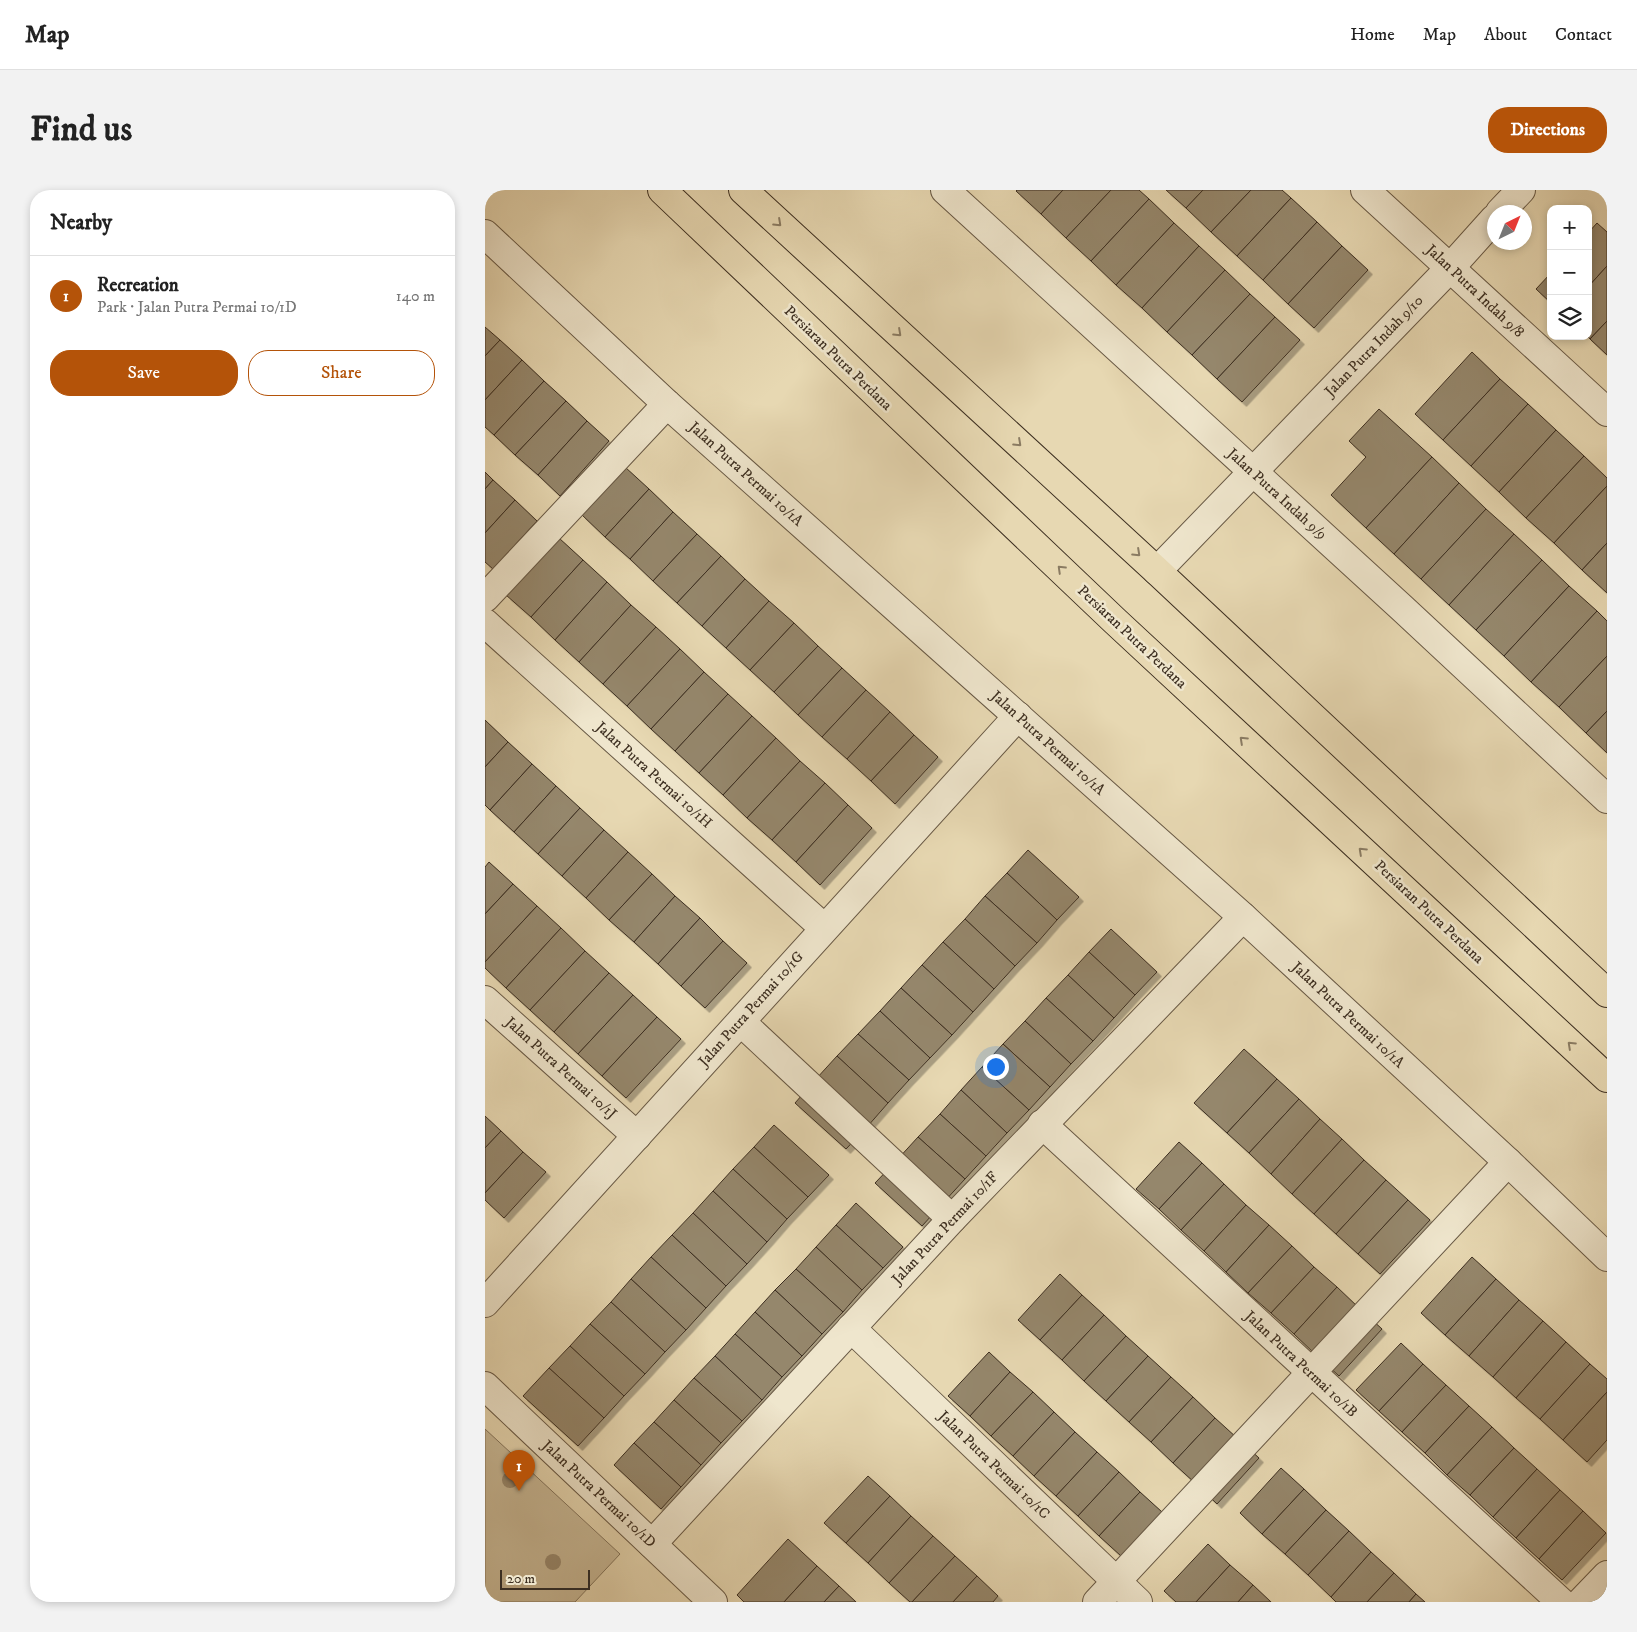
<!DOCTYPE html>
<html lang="en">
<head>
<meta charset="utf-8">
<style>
  body { margin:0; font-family:"IM FELL DW Pica",serif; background:#f2f2f2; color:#222 }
  .controls { position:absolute; right:15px; top:15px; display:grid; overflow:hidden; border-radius:10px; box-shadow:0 2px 8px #0003 }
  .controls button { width:45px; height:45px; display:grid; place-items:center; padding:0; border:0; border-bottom:1px solid #e0e0e0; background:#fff; color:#222; font:25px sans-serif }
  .compass { position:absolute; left:1002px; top:15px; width:45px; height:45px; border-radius:50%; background:#fff; box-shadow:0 2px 8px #0003; rotate:43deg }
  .scale { position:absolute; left:15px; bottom:12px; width:90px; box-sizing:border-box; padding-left:5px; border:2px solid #3d2f21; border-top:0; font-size:14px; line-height:18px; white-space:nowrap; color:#3d2f21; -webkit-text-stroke:4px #efe6cd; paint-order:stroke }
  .you { position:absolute; left:510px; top:876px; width:18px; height:18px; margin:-12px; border:4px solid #fff; border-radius:50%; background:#1a73e8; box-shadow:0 0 0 8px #1a73e833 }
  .badge { display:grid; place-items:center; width:32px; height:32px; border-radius:50%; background:#b45309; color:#fff; font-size:16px; font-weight:700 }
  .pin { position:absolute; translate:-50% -41px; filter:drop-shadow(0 1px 2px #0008) }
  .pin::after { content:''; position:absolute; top:26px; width:18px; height:15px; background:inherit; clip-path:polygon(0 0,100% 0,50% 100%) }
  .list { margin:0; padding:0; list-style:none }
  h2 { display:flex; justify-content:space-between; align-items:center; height:65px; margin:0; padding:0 20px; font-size:21px }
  h2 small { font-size:16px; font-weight:400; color:#767676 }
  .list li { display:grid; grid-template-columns:32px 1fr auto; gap:15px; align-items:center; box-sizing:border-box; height:80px; padding:0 20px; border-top:1px solid #e0e0e0 }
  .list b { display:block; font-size:19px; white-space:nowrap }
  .list p { margin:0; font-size:16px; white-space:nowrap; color:#767676 }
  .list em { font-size:16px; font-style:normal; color:#767676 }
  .actions { display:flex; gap:10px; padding:15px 20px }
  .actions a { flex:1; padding:11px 0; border:1px solid #b45309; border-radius:20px; text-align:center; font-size:18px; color:#b45309 }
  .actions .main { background:#b45309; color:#fff }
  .icon { flex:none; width:28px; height:28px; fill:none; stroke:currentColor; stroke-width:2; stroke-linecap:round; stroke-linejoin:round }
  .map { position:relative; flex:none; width:1122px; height:1412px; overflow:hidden; border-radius:20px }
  header { display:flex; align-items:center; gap:30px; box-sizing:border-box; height:70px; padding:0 25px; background:#fff; border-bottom:1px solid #e0e0e0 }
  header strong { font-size:24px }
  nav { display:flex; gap:28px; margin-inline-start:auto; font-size:18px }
  .intro { display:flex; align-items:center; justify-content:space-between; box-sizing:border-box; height:120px; padding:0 30px }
  h1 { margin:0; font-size:35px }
  .button { padding:12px 22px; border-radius:20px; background:#b45309; color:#fff; font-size:18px; font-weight:700 }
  main { display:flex; gap:30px; padding:0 30px }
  aside { flex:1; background:#fff; border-radius:20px; box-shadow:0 2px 8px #0003 }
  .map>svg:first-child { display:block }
</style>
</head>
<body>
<header>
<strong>Map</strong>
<nav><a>Home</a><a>Map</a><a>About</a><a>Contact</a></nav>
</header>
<div class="intro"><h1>Find us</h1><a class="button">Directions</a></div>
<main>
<aside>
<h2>Nearby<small></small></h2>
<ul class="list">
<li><span class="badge">1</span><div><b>Recreation</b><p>Park · Jalan Putra Permai 10/1D</p></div><em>140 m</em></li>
</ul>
<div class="actions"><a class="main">Save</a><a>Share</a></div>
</aside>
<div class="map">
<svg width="1122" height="1412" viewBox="0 0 1122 1412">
  <defs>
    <filter id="shadow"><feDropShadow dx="4.5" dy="4.5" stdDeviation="0" flood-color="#0004"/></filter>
  </defs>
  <rect width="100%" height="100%" fill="#e7d8b2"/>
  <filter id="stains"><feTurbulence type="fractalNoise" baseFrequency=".004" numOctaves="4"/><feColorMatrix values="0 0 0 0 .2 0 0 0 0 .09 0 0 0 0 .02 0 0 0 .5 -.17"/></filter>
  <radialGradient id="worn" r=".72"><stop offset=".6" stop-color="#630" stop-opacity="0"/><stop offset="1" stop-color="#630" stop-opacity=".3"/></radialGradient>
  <polygon fill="#cabb99" stroke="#84755d" points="0,1239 135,1364 90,1412 0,1412"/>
  <g fill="#95876c" stroke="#3d2f21" filter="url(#shadow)">
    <polygon points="532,0 578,0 556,24 531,1"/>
    <polygon points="578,0 626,0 581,48 556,24"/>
    <polygon points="626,0 654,0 664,9 606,71 581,48"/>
    <polygon points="681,0 718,0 701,18"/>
    <polygon points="718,0 766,0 726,42 701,18"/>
    <polygon points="766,0 797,0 806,8 752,66 726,42"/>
    <polygon points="806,8 832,32 778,90 752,66"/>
    <polygon points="664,9 689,33 631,95 606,71"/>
    <polygon points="832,32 857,56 803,114 778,90"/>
    <polygon points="689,33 714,56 657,118 631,95"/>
    <polygon points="1112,33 1122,42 1122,76 1103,97 1103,43"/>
    <polygon points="714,56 740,80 682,142 657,118"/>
    <polygon points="857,56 883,80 829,138 803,114"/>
    <polygon points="1122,76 1122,131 1105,149 1102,146 1103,146 1103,97"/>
    <polygon points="740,80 765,104 707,165 682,142"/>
    <polygon points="1066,83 1066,113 1051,99"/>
    <polygon points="765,104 790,127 732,189 707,165"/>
    <polygon points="790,127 815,150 757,212 732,189"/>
    <polygon points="1122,131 1122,165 1105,149"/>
    <polygon points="0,137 15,150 0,166"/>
    <polygon points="15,150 37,170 0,210 0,166"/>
    <polygon points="987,162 1015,189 958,250 930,224"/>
    <polygon points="37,170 59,191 9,245 0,237 0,210"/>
    <polygon points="1015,189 1043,214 986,276 958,250"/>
    <polygon points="59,191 81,211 30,265 9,245"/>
    <polygon points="81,211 102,231 53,285 30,265"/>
    <polygon points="1043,214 1071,240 1014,302 986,276"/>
    <polygon points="894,219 947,267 881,338 846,305 881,267 864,251"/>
    <polygon points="102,231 124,251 75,306 53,285"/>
    <polygon points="1071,240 1099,266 1041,328 1014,302"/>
    <polygon points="1099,266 1122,288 1122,296 1069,353 1041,328"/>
    <polygon points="947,267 974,293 909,364 881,338"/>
    <polygon points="140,277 164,299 120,347 96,324"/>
    <polygon points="0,282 8,290 0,299"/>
    <polygon points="8,290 30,310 0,343 0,299"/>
    <polygon points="974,293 1001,319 936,389 909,364"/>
    <polygon points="1122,296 1122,353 1097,380 1069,353"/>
    <polygon points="164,299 188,322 145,369 120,347"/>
    <polygon points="30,310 52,331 8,379 0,372 0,343"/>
    <polygon points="1001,319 1029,344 964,415 936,389"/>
    <polygon points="188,322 212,344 168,391 145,369"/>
    <polygon points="212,344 236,366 192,413 168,391"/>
    <polygon points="1029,344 1057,370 991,440 964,415"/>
    <polygon points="74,348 98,370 46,427 21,405"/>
    <polygon points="1122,353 1122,403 1097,380"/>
    <polygon points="236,366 260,389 217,436 192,413"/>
    <polygon points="98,370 122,392 70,450 46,427"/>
    <polygon points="1057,370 1084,396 1019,466 991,440"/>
    <polygon points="260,389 284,411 241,458 217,436"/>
    <polygon points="122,392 146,415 94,472 70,450"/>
    <polygon points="1084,396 1112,421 1046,492 1019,466"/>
    <polygon points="284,411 309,433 265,480 241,458"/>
    <polygon points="146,415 171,437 118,494 94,472"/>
    <polygon points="1112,421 1122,431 1122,466 1074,517 1046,492"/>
    <polygon points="309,433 333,456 289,502 265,480"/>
    <polygon points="171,437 195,459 142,516 118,494"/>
    <polygon points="333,456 357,478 313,525 289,502"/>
    <polygon points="195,459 219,482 166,539 142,516"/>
    <polygon points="1122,466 1122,521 1101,543 1074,517"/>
    <polygon points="357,478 381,500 337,547 313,525"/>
    <polygon points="219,482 243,504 190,561 166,539"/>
    <polygon points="381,500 405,522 362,569 337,547"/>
    <polygon points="243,504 267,526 214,583 190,561"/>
    <polygon points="1122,521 1122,563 1101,543"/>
    <polygon points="405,522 429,545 386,591 362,569"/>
    <polygon points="267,526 291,548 238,605 214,583"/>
    <polygon points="0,530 23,552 0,577"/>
    <polygon points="429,545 453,567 410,614 386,591"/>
    <polygon points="291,548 315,571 262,628 238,605"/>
    <polygon points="23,552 47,574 5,620 0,615 0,577"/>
    <polygon points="315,571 340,593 287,650 262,628"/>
    <polygon points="47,574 71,596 29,642 5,620"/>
    <polygon points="340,593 363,615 311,672 287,650"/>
    <polygon points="71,596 95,618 53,664 29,642"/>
    <polygon points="363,615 387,638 335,695 311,672"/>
    <polygon points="95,618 119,640 77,686 53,664"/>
    <polygon points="119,640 143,662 101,708 77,686"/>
    <polygon points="543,660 594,707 572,730 522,683"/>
    <polygon points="143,662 167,684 124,730 101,708"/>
    <polygon points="4,672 28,694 0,724 0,677"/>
    <polygon points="522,683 572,730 552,753 500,706"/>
    <polygon points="167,684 190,706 149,752 124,730"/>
    <polygon points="28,694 52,716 0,772 0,724"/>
    <polygon points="190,706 215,728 173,774 149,752"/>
    <polygon points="500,706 552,753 530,776 480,729"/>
    <polygon points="52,716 76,738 21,798 0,778 0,772"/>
    <polygon points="215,728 238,751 196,796 173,774"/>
    <polygon points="480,729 530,776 509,799 458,752"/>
    <polygon points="76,738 100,761 45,820 21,798"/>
    <polygon points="626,739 672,782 650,805 604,762"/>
    <polygon points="238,751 262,773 220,818 196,796"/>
    <polygon points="458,752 509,799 488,822 437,775"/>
    <polygon points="100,761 124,783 69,842 45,820"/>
    <polygon points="604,762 650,805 629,828 583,785"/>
    <polygon points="437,775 488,822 467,845 416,798"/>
    <polygon points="124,783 148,805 93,864 69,842"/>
    <polygon points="583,785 629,828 608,851 561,808"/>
    <polygon points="416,798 467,845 445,868 395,821"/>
    <polygon points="148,805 172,827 117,886 93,864"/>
    <polygon points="561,808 608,851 586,874 540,831"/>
    <polygon points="395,821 445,868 424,890 373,844"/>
    <polygon points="172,827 196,849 141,908 117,886"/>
    <polygon points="540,831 586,874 565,897 518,854"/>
    <polygon points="373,844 424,890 403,913 352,866"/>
    <polygon points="518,854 565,897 544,920 497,877"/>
    <polygon points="759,859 792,889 742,943 709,913"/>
    <polygon points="352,866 403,913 382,937 331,889"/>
    <polygon points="497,877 544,920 522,943 476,900"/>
    <polygon points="331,889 382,937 361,959 310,913"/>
    <polygon points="792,889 814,909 764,963 742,943"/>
    <polygon points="476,900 522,943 501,966 455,924"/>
    <polygon points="814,909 835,929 786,984 764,963"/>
    <polygon points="455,924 501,966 480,989 433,947"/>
    <polygon points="0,926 16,941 0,958"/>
    <polygon points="835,929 857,949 807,1004 786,984"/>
    <polygon points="289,935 344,985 323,1007 269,957"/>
    <polygon points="16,941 38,962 0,1003 0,958"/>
    <polygon points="433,947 480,989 458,1013 412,970"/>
    <polygon points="857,949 879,970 829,1024 807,1004"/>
    <polygon points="694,952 717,973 674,1019 651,999"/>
    <polygon points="269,957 323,1007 302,1029 248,979"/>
    <polygon points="38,962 61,982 19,1028 0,1010 0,1003"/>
    <polygon points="412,970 458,1013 437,1036 390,993"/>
    <polygon points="879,970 901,990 851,1044 829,1024"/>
    <polygon points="717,973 739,994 696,1040 674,1019"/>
    <polygon points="248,979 302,1029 282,1052 228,1001"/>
    <polygon points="901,990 923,1010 873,1064 851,1044"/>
    <polygon points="739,994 761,1015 719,1061 696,1040"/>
    <polygon points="228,1001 282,1052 262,1074 208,1023"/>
    <polygon points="923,1010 945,1030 895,1084 873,1064"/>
    <polygon points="371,1013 418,1057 398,1078 351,1035"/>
    <polygon points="761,1015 784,1035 741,1082 719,1061"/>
    <polygon points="208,1023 262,1074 241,1096 187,1045"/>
    <polygon points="351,1035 398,1078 377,1100 331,1057"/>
    <polygon points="784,1035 807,1056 763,1103 741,1082"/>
    <polygon points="187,1045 241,1096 221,1118 166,1067"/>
    <polygon points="807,1056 829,1077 786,1123 763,1103"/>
    <polygon points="331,1057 377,1100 358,1122 311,1079"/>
    <polygon points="166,1067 221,1118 201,1140 146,1089"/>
    <polygon points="987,1067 1011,1089 960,1145 936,1123"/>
    <polygon points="829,1077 852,1097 809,1144 786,1123"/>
    <polygon points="311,1079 358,1122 337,1144 290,1100"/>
    <polygon points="575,1084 597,1105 555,1150 533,1130"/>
    <polygon points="146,1089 201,1140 180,1162 126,1112"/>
    <polygon points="1011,1089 1034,1110 984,1166 960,1145"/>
    <polygon points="852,1097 874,1118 831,1165 809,1144"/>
    <polygon points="290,1100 337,1144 317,1166 270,1122"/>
    <polygon points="597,1105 619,1125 577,1170 555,1150"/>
    <polygon points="1034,1110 1058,1131 1008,1187 984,1166"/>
    <polygon points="126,1112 180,1162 160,1184 105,1134"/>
    <polygon points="874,1118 897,1139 854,1186 831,1165"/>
    <polygon points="270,1122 317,1166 297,1187 250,1144"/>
    <polygon points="619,1125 641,1146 599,1191 577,1170"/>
    <polygon points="1058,1131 1081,1152 1031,1208 1008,1187"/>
    <polygon points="105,1134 160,1184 139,1206 85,1156"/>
    <polygon points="250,1144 297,1187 277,1210 230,1166"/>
    <polygon points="641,1146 663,1166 621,1211 599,1191"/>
    <polygon points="1081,1152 1105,1174 1055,1229 1031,1208"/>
    <polygon points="916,1153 938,1174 894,1221 871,1200"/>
    <polygon points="85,1156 139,1206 119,1228 64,1178"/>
    <polygon points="504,1162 525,1182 485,1226 463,1206"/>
    <polygon points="230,1166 277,1210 257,1231 209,1188"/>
    <polygon points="663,1166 686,1187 644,1232 621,1211"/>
    <polygon points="938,1174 961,1195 917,1242 894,1221"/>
    <polygon points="1105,1174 1122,1189 1122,1202 1078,1250 1055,1229"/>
    <polygon points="64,1178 119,1228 93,1256 38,1206"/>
    <polygon points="525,1182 548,1202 506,1246 485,1226"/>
    <polygon points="686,1187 708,1207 666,1252 644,1232"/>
    <polygon points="209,1188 257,1231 236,1253 189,1210"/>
    <polygon points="961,1195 984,1216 940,1263 917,1242"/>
    <polygon points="548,1202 569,1222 528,1266 506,1246"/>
    <polygon points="1122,1202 1122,1250 1102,1272 1078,1250"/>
    <polygon points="708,1207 730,1228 688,1273 666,1252"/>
    <polygon points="189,1210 236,1253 216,1275 169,1232"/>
    <polygon points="984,1216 1007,1237 962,1285 940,1263"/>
    <polygon points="569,1222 590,1242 549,1286 528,1266"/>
    <polygon points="730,1228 752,1248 710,1293 688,1273"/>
    <polygon points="169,1232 216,1275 196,1297 149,1253"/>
    <polygon points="1007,1237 1029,1258 985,1305 962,1285"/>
    <polygon points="590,1242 612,1262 571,1306 549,1286"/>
    <polygon points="752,1248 774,1268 732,1314 710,1293"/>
    <polygon points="149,1253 196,1297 176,1319 129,1275"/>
    <polygon points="1029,1258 1052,1279 1008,1327 985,1305"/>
    <polygon points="612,1262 634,1282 593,1326 571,1306"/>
    <polygon points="796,1278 819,1299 777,1344 755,1323"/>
    <polygon points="1052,1279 1075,1300 1031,1348 1008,1327"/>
    <polygon points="634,1282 655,1302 614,1346 593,1326"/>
    <polygon points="383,1286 405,1306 361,1353 339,1333"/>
    <polygon points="819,1299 841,1320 800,1364 777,1344"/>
    <polygon points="1075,1300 1098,1321 1054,1369 1031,1348"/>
    <polygon points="655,1302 677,1322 636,1366 614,1346"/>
    <polygon points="405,1306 426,1326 383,1373 361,1353"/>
    <polygon points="841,1320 864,1341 823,1385 800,1364"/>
    <polygon points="1098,1321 1121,1343 1077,1390 1054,1369"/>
    <polygon points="426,1326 448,1346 404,1393 383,1373"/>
    <polygon points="864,1341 886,1362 846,1407 823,1385"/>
    <polygon points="448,1346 470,1366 427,1412 425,1412 404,1393"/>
    <polygon points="303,1349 332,1376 299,1412 259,1412 252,1405"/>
    <polygon points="723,1354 745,1375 711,1412 691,1412 679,1401"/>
    <polygon points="886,1362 909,1383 882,1412 851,1412 846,1407"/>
    <polygon points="470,1366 492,1386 468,1412 427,1412"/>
    <polygon points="745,1375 768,1395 753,1412 711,1412"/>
    <polygon points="332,1376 354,1396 339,1412 299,1412"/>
    <polygon points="909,1383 931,1404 924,1412 882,1412"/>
    <polygon points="492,1386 513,1406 508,1412 468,1412"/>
    <polygon points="768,1395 786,1412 753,1412"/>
    <polygon points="354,1396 371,1412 339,1412"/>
    <polygon points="931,1404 940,1412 924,1412"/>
  </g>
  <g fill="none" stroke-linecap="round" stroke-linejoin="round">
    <g stroke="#685945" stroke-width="30">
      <g id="minor">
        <polyline points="460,0 917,418 1122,609"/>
        <polyline points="880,0 1122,222"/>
        <polyline points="1015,22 1036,0"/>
        <polyline points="0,44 182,214 758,727 1023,972 1122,1067"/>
        <polyline points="672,381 965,78 1009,29"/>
        <polyline points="0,408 182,214"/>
        <polyline points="0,433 339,738"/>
        <polyline points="0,810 152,946"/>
        <polyline points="256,832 467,1029"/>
        <polyline points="557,934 1076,1412"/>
        <path d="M 0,1113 C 178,917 355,721 533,526"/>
        <polyline points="366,1138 653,1412"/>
        <polyline points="0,1196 228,1412"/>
        <polyline points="167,1354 467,1029 758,727"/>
        <polyline points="612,1412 1023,972"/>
        <polyline points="1096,1412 1122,1385"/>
      </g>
    </g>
    <g stroke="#3d2f21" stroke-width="30">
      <g id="major">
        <polyline points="177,0 630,431 1122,888"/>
        <polyline points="258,0 672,381 1122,803"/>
      </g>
    </g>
    <use href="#minor" stroke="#efe6cd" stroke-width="28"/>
    <use href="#major" stroke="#e7d8b2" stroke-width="28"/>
  </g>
  <g fill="#998a6f">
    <circle cx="25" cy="1290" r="8"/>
    <circle cx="68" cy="1372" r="8"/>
  </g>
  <defs><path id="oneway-chevron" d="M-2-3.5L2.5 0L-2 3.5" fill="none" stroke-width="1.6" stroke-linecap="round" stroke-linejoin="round" transform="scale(1.25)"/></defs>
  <g stroke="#8a7b62">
    <use href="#oneway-chevron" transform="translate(293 33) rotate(43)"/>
    <use href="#oneway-chevron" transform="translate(413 143) rotate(43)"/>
    <use href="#oneway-chevron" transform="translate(533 253) rotate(43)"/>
    <use href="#oneway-chevron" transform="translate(652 363) rotate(43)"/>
    <use href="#oneway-chevron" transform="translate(576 379) rotate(-136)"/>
    <use href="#oneway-chevron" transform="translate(758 550) rotate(-137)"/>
    <use href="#oneway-chevron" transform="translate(877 661) rotate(-137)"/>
    <use href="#oneway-chevron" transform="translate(1086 855) rotate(-137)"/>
  </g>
  <g text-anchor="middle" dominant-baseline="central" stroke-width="5" stroke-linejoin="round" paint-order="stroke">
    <g font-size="15" fill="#3d2f21" stroke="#efe6cd">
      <text transform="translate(990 101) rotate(43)">Jalan Putra Indah 9/8</text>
      <text transform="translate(889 156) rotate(-46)">Jalan Putra Indah 9/10</text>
      <text transform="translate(353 168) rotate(44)">Persiaran Putra Perdana</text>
      <text transform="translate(261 284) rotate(42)">Jalan Putra Permai 10/1A</text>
      <text transform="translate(792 304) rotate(42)">Jalan Putra Indah 9/9</text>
      <text transform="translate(647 447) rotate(43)">Persiaran Putra Perdana</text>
      <text transform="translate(563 553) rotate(42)">Jalan Putra Permai 10/1A</text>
      <text transform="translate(169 585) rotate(42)">Jalan Putra Permai 10/1H</text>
      <text transform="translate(944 722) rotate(43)">Persiaran Putra Perdana</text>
      <text transform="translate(266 819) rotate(-48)">Jalan Putra Permai 10/1G</text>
      <text transform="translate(863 825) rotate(43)">Jalan Putra Permai 10/1A</text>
      <text transform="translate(76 878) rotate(42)">Jalan Putra Permai 10/1J</text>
      <text transform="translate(460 1038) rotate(-47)">Jalan Putra Permai 10/1F</text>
      <text transform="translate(816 1174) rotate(43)">Jalan Putra Permai 10/1B</text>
      <text transform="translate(509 1275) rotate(44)">Jalan Putra Permai 10/1C</text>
      <text transform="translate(114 1304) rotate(43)">Jalan Putra Permai 10/1D</text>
    </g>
  </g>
  <rect width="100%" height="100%" filter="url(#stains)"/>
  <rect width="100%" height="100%" fill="url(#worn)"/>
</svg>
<div class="controls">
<button>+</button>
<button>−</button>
<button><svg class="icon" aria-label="layers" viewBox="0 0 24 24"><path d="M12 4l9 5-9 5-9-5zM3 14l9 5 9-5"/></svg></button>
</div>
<svg class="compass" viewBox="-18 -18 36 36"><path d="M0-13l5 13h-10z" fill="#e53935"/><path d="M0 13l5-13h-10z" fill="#767676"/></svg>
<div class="scale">20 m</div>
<div class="you"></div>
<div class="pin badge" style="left:34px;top:1301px">1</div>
</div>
</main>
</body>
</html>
